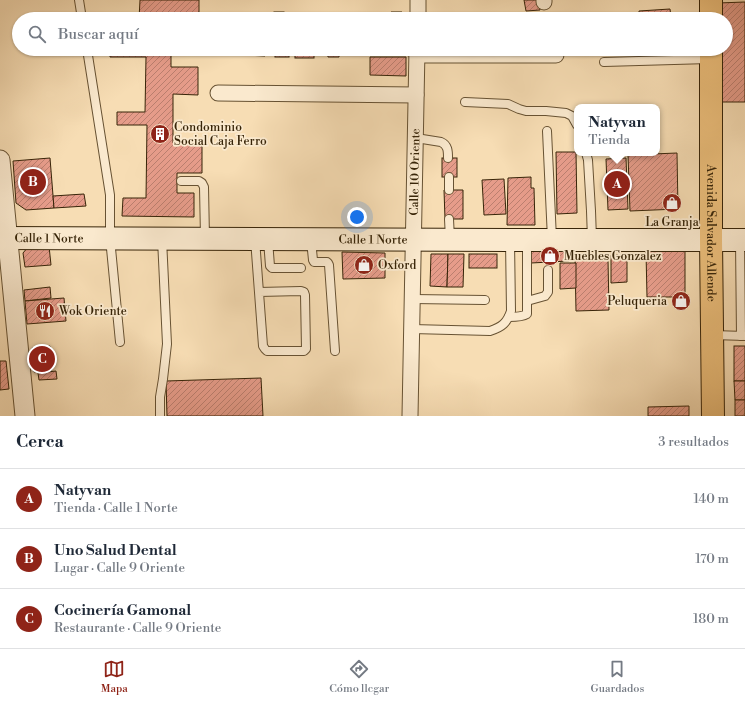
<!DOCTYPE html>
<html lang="es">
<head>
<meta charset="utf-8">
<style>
  body { margin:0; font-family:"Libre Bodoni",serif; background:#f2f2f3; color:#1f2937 }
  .you { position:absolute; left:357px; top:217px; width:14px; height:14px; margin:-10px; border:3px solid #fff; border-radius:50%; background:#1a73e8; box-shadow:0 0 0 6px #1a73e833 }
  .badge { display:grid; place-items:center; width:26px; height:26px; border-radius:50%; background:#8f2418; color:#fff; font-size:13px; font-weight:700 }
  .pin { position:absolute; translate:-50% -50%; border:2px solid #fff; box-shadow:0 1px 4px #0006 }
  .popup { position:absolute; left:574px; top:104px; width:86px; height:52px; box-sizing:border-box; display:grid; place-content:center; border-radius:8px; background:#fff; filter:drop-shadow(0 1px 3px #0005); font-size:13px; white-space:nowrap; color:#747a83 }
  .popup b { font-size:15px; color:#1f2937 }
  .popup::after { content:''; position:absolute; left:50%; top:100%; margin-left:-8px; border:8px solid transparent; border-top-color:#fff }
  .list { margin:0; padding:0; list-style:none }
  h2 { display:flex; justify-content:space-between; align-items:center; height:52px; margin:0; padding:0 16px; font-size:17px }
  h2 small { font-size:13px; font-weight:400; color:#747a83 }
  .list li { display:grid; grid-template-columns:26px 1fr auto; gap:12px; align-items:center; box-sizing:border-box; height:60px; padding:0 16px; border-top:1px solid #e0e1e3 }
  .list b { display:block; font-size:15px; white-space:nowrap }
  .list p { margin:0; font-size:13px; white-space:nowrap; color:#747a83 }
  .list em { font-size:13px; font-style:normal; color:#747a83 }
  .icon { flex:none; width:22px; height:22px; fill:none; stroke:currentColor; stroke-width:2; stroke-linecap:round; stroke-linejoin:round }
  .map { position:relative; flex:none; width:745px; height:416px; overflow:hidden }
  .search { position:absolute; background:#fff; box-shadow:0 1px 3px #0004; left:12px; right:12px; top:12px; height:44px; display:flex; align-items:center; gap:10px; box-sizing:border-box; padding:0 14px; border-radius:22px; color:#747a83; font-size:15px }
  .sheet { height:232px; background:#fff }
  nav { display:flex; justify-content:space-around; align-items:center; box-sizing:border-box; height:56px; border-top:1px solid #e0e1e3; background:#fff; font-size:11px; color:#747a83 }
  nav a { display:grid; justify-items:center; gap:2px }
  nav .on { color:#8f2418 }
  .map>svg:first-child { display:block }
</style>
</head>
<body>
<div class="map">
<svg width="745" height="416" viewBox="0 0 745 416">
  <defs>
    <pattern id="building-hatch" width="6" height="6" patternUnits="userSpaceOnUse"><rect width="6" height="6" fill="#e69c8a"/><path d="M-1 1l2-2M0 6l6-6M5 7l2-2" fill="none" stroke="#bb7f6f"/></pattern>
  </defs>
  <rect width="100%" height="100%" fill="#f7ddb4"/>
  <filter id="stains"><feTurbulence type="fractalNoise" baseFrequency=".005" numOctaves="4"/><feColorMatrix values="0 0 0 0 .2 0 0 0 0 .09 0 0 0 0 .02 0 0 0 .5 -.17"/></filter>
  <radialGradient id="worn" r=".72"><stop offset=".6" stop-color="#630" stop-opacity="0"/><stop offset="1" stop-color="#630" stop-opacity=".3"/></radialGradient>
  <g fill="url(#building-hatch)" stroke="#372408">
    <polygon points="140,0 199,0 199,19 139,19"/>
    <polygon points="524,0 539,0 540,10 526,11"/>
    <polygon points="745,2 745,102 721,102 720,49 726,49 726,19 719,19 718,3"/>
    <polygon points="670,9 671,17 665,17 665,19 639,19 639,11"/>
    <rect x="274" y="12" width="10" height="7"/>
    <polygon points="391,12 402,12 401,19 391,19"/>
    <polygon points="347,17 347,19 326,19 326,18"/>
    <polygon points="110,49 171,49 171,67 198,67 198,95 173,94 173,143 202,143 202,173 177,173 177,193 194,193 194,217 122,216 123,198 146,198 147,125 117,125 117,112 145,112 146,57 110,57"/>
    <rect x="221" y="49" width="15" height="6"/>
    <polygon points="245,49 265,49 265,56 245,55"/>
    <rect x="275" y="49" width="14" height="8"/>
    <rect x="295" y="49" width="19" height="9"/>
    <polygon points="327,49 339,49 339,57 328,57"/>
    <polygon points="364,49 387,49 386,51 364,51"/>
    <polygon points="370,57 406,57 406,76 370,75"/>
    <polygon points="556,152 576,152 577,213 557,214"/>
    <polygon points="677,153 678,209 630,211 628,155"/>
    <polygon points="50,158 54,208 26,210 16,203 13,161"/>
    <rect x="442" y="158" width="15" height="19"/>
    <polygon points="626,158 628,209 608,210 606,159"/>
    <polygon points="531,177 531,188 534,188 535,225 507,225 508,178"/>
    <polygon points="504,179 506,214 484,215 482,180"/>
    <polygon points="444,190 463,190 463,219 445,219"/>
    <polygon points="84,194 86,206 54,208 53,196"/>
    <polygon points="49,246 51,265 25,267 23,253 28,247"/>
    <polygon points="568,249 569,261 531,263 530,250"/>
    <polygon points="685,250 685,297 647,297 646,251"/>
    <polygon points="342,252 385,253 385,278 343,279"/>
    <polygon points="431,254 448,254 447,287 430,286"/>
    <polygon points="448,254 464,254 463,287 447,287"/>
    <rect x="469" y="254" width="28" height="14"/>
    <polygon points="611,255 627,255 627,282 611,283"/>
    <polygon points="575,260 608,260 609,310 576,311"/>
    <polygon points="560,263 576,263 576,288 560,289"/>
    <polygon points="50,287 51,298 25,301 24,290"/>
    <polygon points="64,298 66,321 27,324 25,301"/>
    <polygon points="50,346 52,370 34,372 32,348"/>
    <rect x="734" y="346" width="11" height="35"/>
    <polygon points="0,361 6,361 9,389 0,390"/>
    <polygon points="56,371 57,379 39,380 38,373"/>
    <polygon points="261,378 263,416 167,416 166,381"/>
    <polygon points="734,381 745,381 745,400 735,400"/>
    <rect x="735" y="400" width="10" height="16"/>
    <polygon points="689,406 689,416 648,416 648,407"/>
  </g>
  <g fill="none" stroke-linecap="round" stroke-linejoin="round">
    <g stroke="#675233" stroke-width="10">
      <g id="service">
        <polyline points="79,0 82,19"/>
        <polyline points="87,49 110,195 110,238 120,342"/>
        <polyline points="604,62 709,59"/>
        <polyline points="465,102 508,104 519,109 526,111 546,111 566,113 572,116 577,125"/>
        <polyline points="547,131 552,239"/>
        <path d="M 416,138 L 441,142 C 448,145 448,151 448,158"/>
        <polyline points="586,153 588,160 591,211 592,239"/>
        <polyline points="449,177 449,190"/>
        <polyline points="181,181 199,181 202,183 204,187 205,238"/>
        <polyline points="449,219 450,239"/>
        <path d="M 255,239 C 258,275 260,310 263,346 L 265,349 L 267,351 L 304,351 L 306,349 L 305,295 L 304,292 L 301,291 L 259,292"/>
        <polyline points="268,240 270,266 272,268 301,268"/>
        <polyline points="311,240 313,260 314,262 327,262 328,263 329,265 335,351"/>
        <polyline points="740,241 741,336"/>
        <polyline points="413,299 485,300"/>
        <polyline points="527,301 545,296 548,292 548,270"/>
        <path d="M 509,317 C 515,317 522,317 527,314 L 527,241"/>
        <path d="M 412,329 L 490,331 C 502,327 507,323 511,311 L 510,241"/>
        <polyline points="713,335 745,336"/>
        <polyline points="160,416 160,397 163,379 167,344 162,239"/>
      </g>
    </g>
    <g stroke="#675233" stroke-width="17">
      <g id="minor">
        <polyline points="544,0 544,2"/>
        <polyline points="418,19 418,0"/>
        <polyline points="417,55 556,55"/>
        <polyline points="218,93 416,95"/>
        <path id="s1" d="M 410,416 L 417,49"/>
      </g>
    </g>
    <g stroke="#675233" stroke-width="21">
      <polyline id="tertiary" points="0,160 25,416"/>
    </g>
    <g stroke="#372408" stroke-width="24">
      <g id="secondary">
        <path id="s2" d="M 0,238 L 510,240 L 745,240"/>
      </g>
    </g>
    <g stroke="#372408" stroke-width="24">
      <g id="primary">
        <polyline points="711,19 711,0"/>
        <path id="s3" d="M 711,49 L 711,240 L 713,416"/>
      </g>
    </g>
    <use href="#service" stroke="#fae9ce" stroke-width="8"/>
    <use href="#minor" stroke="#fae9ce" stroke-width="15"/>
    <use href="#tertiary" stroke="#fae9ce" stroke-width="19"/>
    <use href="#secondary" stroke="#fae9ce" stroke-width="22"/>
    <use href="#primary" stroke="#ecbe7a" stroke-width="22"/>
  </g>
  <defs>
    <g id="building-disc" transform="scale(1)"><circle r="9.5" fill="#8f2418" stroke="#fae9ce"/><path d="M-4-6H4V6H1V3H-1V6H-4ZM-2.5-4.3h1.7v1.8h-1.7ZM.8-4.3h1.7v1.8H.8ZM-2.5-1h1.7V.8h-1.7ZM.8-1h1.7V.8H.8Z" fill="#fff"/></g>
    <g id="shop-disc" transform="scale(1)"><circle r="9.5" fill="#8f2418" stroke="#fae9ce"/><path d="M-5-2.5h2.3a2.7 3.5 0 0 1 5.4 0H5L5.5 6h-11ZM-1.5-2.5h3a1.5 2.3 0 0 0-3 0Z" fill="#fff"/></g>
    <g id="restaurant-disc" transform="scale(1)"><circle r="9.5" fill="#8f2418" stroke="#fae9ce"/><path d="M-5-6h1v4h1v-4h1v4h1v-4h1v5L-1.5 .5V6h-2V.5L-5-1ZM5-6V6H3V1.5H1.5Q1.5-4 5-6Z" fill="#fff"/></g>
  </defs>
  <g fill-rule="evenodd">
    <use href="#building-disc" x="160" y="134"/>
    <use href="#shop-disc" x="672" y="203"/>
    <use href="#shop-disc" x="550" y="256"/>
    <use href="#shop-disc" x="364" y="265"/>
    <use href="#shop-disc" x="681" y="301"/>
    <use href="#restaurant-disc" x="45" y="311"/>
  </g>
  <g text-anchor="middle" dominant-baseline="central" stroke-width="3.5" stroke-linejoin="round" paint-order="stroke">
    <g font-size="12" fill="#372408" stroke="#fae9ce" text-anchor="start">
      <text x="174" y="127">Condominio<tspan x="174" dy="14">Social Caja Ferro</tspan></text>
      <text x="672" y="222" text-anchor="middle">La Granja</text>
      <text x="564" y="256">Muebles Gonzalez</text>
      <text x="378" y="265">Oxford</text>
      <text x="667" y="301" text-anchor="end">Peluqueria</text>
      <text x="59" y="311">Wok Oriente</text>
    </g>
    <g font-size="12" fill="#372408" stroke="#fae9ce">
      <text stroke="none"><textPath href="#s1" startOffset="244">Calle 10 Oriente</textPath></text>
      <text stroke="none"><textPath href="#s3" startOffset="184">Avenida Salvador Allende</textPath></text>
      <text stroke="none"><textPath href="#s2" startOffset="49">Calle 1 Norte</textPath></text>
      <text stroke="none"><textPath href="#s2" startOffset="373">Calle 1 Norte</textPath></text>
    </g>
  </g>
  <rect width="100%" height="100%" filter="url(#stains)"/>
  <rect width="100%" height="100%" fill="url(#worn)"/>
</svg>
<div class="you"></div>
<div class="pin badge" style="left:617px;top:184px">A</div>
<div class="popup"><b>Natyvan</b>Tienda</div>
<div class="pin badge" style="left:33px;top:182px">B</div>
<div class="pin badge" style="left:42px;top:359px">C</div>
<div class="search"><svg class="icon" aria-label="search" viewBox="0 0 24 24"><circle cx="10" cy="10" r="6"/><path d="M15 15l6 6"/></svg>Buscar aquí</div>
</div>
<section class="sheet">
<h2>Cerca<small>3 resultados</small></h2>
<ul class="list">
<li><span class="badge">A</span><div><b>Natyvan</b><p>Tienda · Calle 1 Norte</p></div><em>140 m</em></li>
<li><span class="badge">B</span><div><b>Uno Salud Dental</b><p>Lugar · Calle 9 Oriente</p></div><em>170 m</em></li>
<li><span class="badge">C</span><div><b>Cocinería Gamonal</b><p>Restaurante · Calle 9 Oriente</p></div><em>180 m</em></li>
</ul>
</section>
<nav>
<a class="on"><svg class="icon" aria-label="map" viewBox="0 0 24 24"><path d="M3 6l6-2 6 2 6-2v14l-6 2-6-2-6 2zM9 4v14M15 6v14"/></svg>Mapa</a>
<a><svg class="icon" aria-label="directions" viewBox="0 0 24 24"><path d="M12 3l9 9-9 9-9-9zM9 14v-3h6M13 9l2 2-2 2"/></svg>Cómo llegar</a>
<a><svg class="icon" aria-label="saved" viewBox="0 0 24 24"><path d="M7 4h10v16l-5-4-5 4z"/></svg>Guardados</a>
</nav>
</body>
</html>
